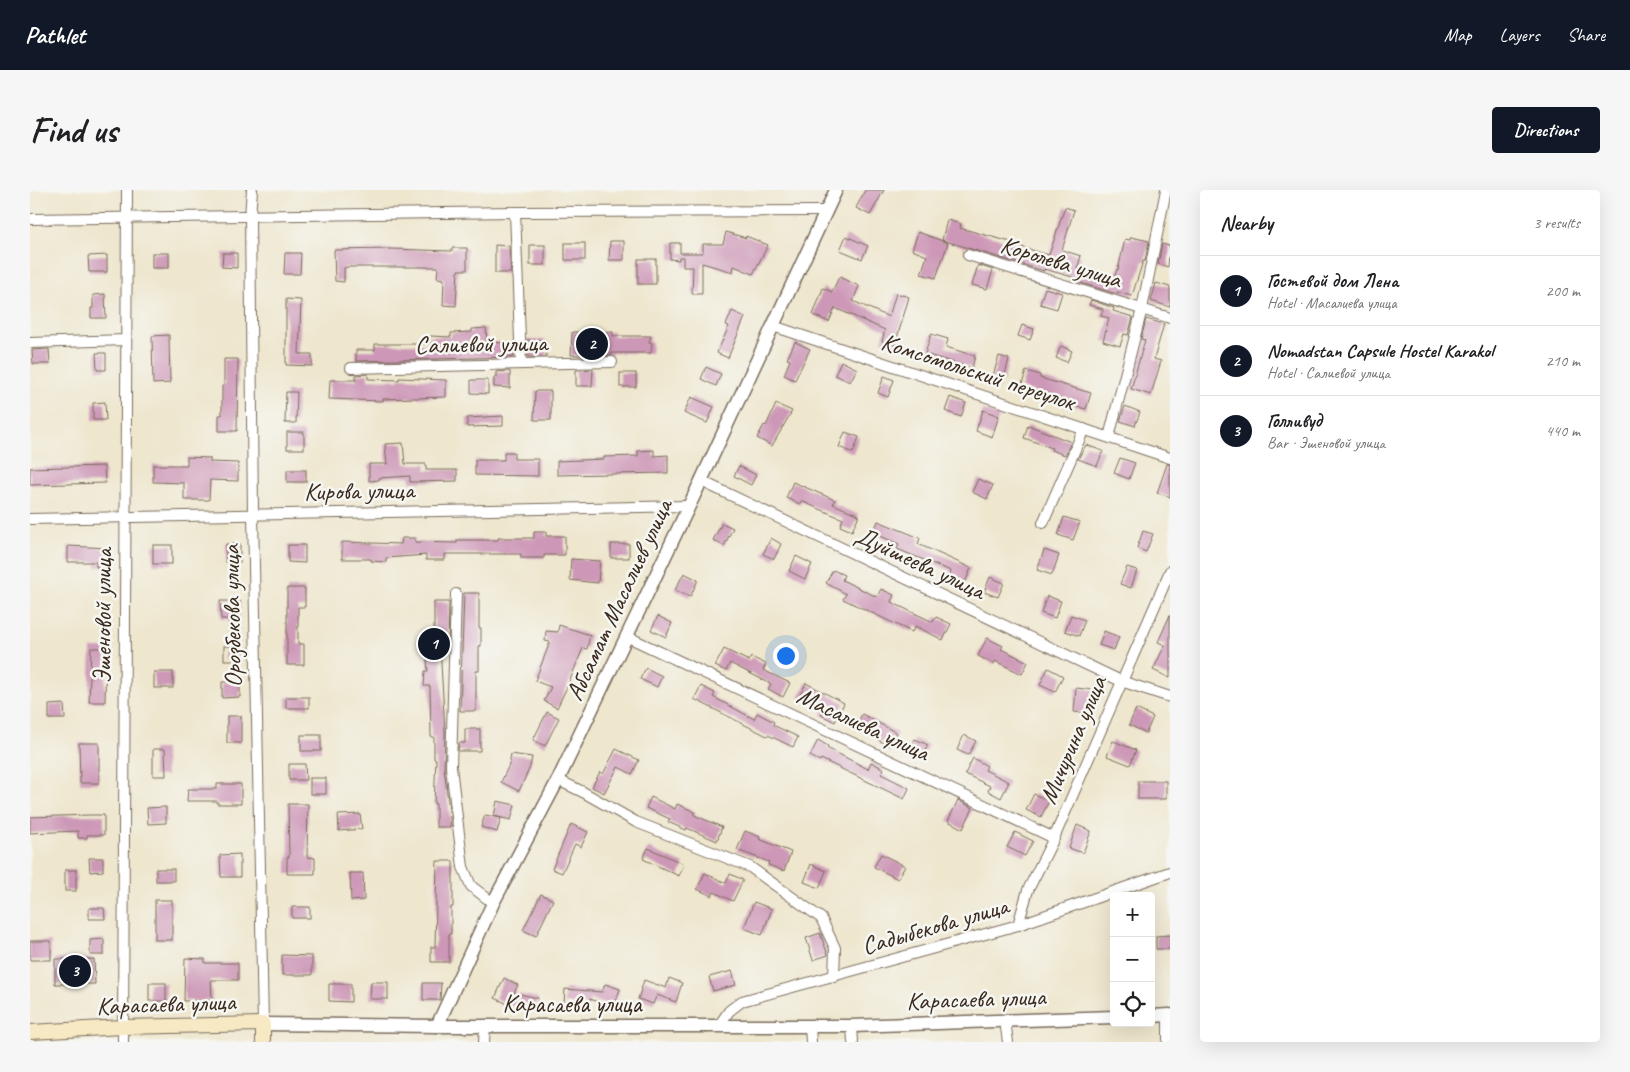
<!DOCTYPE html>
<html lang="en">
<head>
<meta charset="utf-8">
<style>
  body { margin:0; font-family:Caveat,sans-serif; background:#f6f6f6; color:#202124 }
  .controls { position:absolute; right:15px; bottom:15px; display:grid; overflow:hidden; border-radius:5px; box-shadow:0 5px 20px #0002 }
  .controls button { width:45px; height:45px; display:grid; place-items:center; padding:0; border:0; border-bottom:1px solid #e0e0e0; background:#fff; color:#202124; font:25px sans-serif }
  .you { position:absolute; left:755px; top:465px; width:18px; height:18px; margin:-12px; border:4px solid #fff; border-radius:50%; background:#1a73e8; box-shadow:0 0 0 8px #1a73e833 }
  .badge { display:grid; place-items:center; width:32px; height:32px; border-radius:50%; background:#111827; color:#fff; font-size:16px; font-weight:700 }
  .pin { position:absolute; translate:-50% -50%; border:2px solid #fff; box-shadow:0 1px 5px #0006 }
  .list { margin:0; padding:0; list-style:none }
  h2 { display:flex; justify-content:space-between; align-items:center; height:65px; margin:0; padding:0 20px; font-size:21px }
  h2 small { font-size:16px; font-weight:400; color:#757577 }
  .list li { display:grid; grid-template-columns:32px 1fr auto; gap:15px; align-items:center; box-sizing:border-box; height:70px; padding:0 20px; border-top:1px solid #e0e0e0 }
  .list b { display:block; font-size:19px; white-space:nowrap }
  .list p { margin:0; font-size:16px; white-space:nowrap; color:#757577 }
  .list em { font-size:16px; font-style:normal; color:#757577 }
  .icon { flex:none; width:28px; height:28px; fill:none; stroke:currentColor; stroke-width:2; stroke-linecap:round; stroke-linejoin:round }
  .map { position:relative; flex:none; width:1140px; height:852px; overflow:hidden; border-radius:5px }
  header { display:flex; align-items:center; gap:30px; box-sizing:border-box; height:70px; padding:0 25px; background:#111827; color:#fff }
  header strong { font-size:24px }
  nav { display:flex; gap:28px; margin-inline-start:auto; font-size:18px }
  .intro { display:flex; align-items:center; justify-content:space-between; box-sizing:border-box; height:120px; padding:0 30px }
  h1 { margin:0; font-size:35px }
  .button { padding:12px 22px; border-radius:5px; background:#111827; color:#fff; font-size:18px; font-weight:700 }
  main { display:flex; gap:30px; padding:0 30px }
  aside { flex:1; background:#fff; border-radius:5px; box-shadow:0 5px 20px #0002 }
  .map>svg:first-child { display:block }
</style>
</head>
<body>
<header>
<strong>Pathlet</strong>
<nav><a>Map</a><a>Layers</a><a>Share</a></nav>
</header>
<div class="intro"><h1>Find us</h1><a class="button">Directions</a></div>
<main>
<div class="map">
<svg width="1140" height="852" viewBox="0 0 1140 852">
  <rect width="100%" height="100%" fill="#f6f6f2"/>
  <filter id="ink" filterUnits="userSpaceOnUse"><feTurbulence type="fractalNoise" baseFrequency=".02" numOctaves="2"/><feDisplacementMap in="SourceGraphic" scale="10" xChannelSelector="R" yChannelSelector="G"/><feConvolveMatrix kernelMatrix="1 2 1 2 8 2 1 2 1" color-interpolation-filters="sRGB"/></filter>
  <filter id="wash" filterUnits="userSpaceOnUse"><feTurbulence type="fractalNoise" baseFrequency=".0096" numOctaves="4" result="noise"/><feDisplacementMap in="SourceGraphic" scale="20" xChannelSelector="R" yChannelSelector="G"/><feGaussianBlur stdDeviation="1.12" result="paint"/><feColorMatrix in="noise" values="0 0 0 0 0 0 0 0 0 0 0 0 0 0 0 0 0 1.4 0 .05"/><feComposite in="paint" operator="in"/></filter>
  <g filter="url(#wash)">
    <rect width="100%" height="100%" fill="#eee6cd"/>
    <g id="blocks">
      <g fill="#cd98b7">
        <polygon points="835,0 854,0 840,25 826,18"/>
        <polygon points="1035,17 1044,20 1032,60 1051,66 1047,79 1083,91 1087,79 1088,80 1095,49 1100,50 1101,47 1119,51 1115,71 1113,71 1102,106 1087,102 1087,104 1045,91 1046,88 1014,79 1014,81 912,50 917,30 931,34 930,38 988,54 988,56 1019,65"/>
        <polygon points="696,42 716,48 716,46 738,55 723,84 704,76 703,82 672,73 672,104 662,104 663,77 653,77 653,67 649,67 649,70 640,69 640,53 650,53 650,63 673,63 673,54 693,54"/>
        <polygon points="888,42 918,53 906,88 891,84 897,66 882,60"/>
        <polygon points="816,46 838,56 832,69 810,60"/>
        <polygon points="580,51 594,51 594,70 579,70"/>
        <rect x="535" y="53" width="20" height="17"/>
        <polygon points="1132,54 1140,56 1138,77 1128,74"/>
        <polygon points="465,55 479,56 481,83 465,83"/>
        <rect x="500" y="55" width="15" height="20"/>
        <polygon points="422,58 437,58 437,80 428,80 426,116 413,115 414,89 407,88 408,77 317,77 314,78 314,92 305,91 304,60 361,59 422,61"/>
        <rect x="122" y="63" width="17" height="15"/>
        <polygon points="193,63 207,63 207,78 192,77"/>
        <polygon points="255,63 271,63 270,84 254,84"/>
        <polygon points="77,65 77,82 59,82 58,66"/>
        <rect x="608" y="69" width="18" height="25"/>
        <polygon points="948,75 963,80 957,99 942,95"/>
        <polygon points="809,87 829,96 823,111 859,127 866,103 879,107 865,155 852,151 855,140 805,118 799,132 783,125 793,98 802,102"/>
        <polygon points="1126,93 1140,97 1140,117 1121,111"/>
        <polygon points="1015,98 1032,103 1027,119 1010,114"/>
        <polygon points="75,104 76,128 61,128 61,118 63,118 63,105"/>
        <polygon points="256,109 271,110 269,164 282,164 282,176 256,175"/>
        <polygon points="1061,110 1084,118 1083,121 1103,127 1098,145 1094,144 1090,156 1073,151 1079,128 1071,126 1073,119 1059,115"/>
        <polygon points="702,121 715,127 698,168 687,163 699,136 696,135"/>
        <polygon points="1116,129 1134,134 1124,169 1131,171 1121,205 1101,199 1115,150 1111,149"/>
        <polygon points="992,135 1004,139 1000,150 988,146"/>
        <polygon points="456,138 457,152 483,153 484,167 326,171 326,160 345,160 345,154 400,154 400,146 421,147 421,143 442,142 442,139"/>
        <polygon points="542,142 583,142 583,146 621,146 619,152 622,153 621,163 582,163 582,165 541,165"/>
        <polygon points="901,144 918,149 916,157 945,166 942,178 895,164"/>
        <polygon points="139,145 140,193 123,194 122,146"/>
        <polygon points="497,150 516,150 516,167 498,167"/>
        <polygon points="765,152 780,159 765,190 754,185 760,170 757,169"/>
        <polygon points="1031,156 1042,161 1037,172 1026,168"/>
        <polygon points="19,159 20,174 3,174 2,160"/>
        <polygon points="66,163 76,163 76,180 67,180"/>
        <polygon points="969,166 979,169 973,192 962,189"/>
        <polygon points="194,169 208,169 207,241 189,241 189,225 192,225 192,196 194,196"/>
        <polygon points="811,171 827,179 820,192 805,185"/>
        <polygon points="676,177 691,184 686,196 671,189"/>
        <polygon points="563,179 562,196 546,196 546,180"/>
        <polygon points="480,181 480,198 464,197 464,187 466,187 466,182"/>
        <polygon points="996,181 1010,185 1010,188 1061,203 1056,219 1044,216 1045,214 991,198"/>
        <rect x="590" y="183" width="16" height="14"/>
        <polygon points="338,184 338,189 369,190 369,188 416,190 416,207 353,209 353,211 299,209 300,190 326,190 326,185"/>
        <polygon points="854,186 864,190 858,207 848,203"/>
        <polygon points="441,190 458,190 458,204 441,203"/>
        <polygon points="505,201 521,201 521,230 504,230"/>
        <polygon points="256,202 267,202 266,233 255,233"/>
        <polygon points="661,207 684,217 677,233 654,223"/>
        <polygon points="920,207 936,213 931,227 915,221"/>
        <polygon points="75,212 76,230 63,230 63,213"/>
        <polygon points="746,214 762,221 742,256 727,248 734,235 736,236"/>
        <polygon points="1095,216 1110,222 1105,236 1090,231"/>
        <polygon points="953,220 969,226 962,247 946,241"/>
        <polygon points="473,226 473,236 437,237 437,228"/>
        <polygon points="998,235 1041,252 1035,265 1021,260 1022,258 994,248"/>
        <rect x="257" y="242" width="17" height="17"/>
        <polygon points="815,242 829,247 823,263 809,257"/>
        <polygon points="373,253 375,274 396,274 396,280 427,280 427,291 380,292 380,286 349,288 349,290 339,291 339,274 357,274 355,254"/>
        <polygon points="1056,255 1073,261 1067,276 1048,269"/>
        <polygon points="624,260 624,266 638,265 638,283 527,285 527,271 574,269 574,267 608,266 608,261"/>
        <polygon points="474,262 484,262 484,269 508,269 508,286 445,285 445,270 474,270"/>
        <polygon points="157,267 180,268 180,272 208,273 208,291 180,290 179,310 154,310 154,293 123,292 123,275 157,275"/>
        <polygon points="1090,268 1105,273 1099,289 1084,283"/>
        <polygon points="1137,274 1140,275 1140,307 1127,303"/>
        <polygon points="74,276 75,293 0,295 0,278"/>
        <polygon points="709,276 726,285 721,295 704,286"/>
        <rect x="257" y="280" width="19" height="12"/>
        <polygon points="948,289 963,295 957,309 942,302"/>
        <polygon points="763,292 805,310 803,314 829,325 822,341 810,336 813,329 771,311 770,314 756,308"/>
        <polygon points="1034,327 1050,332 1043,350 1028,345"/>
        <polygon points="848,331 890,348 888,354 941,378 935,393 919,387 921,381 867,359 869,354 843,343"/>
        <polygon points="692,333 703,338 694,356 683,350"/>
        <polygon points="1113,341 1123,344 1116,362 1107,358"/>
        <polygon points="504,342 516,342 516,346 535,346 535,365 514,365 514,368 491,368 491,364 415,364 415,370 396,370 396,365 356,368 356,372 341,371 341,369 312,369 312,352 371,354 372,348 385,348 385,352 427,353 427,350 468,350 468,348 504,348"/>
        <polygon points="741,348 751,354 744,369 733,364"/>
        <rect x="196" y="354" width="14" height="18"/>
        <rect x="581" y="354" width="18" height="14"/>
        <rect x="123" y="355" width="19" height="19"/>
        <polygon points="258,355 275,355 275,373 258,372"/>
        <polygon points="38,356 79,358 78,377 66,377 66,372 38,372"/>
        <polygon points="1014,360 1029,365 1022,385 1007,380"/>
        <polygon points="766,366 782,374 775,389 759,381"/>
        <polygon points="541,369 570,371 568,393 540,390"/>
        <polygon points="1097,377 1107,380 1101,398 1090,394"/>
        <polygon points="803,380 814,385 812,390 847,407 851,399 864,405 861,412 903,432 906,427 921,434 913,450 885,436 882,442 813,409 816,404 796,393"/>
        <polygon points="654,383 668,390 660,407 645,400"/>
        <polygon points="960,387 974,393 968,407 954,402"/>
        <polygon points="257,398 275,398 275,417 268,417 268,454 274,454 274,475 257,475"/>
        <polygon points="434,403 449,403 449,438 451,438 451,456 449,456 449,481 446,481 446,521 430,521"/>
        <polygon points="1017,406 1031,411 1025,428 1011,423"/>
        <polygon points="190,411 210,411 208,449 199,449 199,429 191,429"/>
        <polygon points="404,412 419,412 418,456 404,456"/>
        <polygon points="1041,425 1055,430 1049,446 1035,441"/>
        <polygon points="1140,425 1140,488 1123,480 1135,455 1128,452"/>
        <polygon points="628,426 642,433 636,447 621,440"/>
        <polygon points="529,435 560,445 557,459 553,458 537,497 527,518 514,511 521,497 505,491 520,452 515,451 516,441 528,442"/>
        <polygon points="1074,441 1089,447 1084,460 1069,455"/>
        <polygon points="957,448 973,456 971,459 998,472 992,484 965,471 964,474 948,466"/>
        <rect x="194" y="456" width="14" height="14"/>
        <polygon points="410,456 415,542 414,578 421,637 406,637 406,614 404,614 406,569 404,569 404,547 401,547 400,496 394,496 395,481 398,481 396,458"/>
        <polygon points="61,458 76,458 75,512 59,512"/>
        <polygon points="694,459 719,471 721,467 736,474 733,480 760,493 753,507 738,499 741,494 700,473 696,481 685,476"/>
        <polygon points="616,478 632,486 627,497 610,489"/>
        <polygon points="1018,478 1033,486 1025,502 1010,495"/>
        <rect x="124" y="482" width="19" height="16"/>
        <polygon points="192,492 210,492 210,507 192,508"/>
        <polygon points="776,493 814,513 805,532 791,525 794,519 769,507"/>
        <polygon points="671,496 685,503 683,507 724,529 727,523 744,532 743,535 768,547 763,557 738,545 737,546 664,509"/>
        <polygon points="1046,498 1064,500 1062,524 1044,522"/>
        <rect x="256" y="507" width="23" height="11"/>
        <polygon points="34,514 35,529 19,529 19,515"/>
        <polygon points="1106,519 1123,527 1116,543 1099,535"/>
        <polygon points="517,522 529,528 515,556 503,550"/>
        <polygon points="832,524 867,543 860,556 848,550 849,547 826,536"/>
        <rect x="197" y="526" width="14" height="27"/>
        <polygon points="435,539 450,539 450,561 428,561 429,553 435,553"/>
        <rect x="271" y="545" width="20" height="16"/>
        <polygon points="934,545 946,551 938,565 927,560"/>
        <polygon points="885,549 898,555 893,565 880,558"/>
        <polygon points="788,550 798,556 797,558 838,579 841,572 854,579 851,584 879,598 874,609 791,569 790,571 780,566"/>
        <polygon points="1083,551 1106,560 1100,575 1077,566"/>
        <polygon points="49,553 69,553 69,593 50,593"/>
        <polygon points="123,559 135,559 136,586 123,586"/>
        <polygon points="586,559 609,570 602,584 588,577 574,603 562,597 570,582 573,584"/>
        <polygon points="481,564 502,567 500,577 489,601 471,592 479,575"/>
        <polygon points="943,568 957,576 955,580 979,592 971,608 958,601 960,596 935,584"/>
        <polygon points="259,574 275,574 276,590 259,590"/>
        <rect x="280" y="588" width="16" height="16"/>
        <rect x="1108" y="591" width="28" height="18"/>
        <polygon points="187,594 211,594 211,614 187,614 187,611 157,611 158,599 187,599"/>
        <polygon points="1004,604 1019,611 1011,627 996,620"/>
        <polygon points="621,607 645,619 647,614 665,622 664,625 692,637 687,651 657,638 656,640 638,632 640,629 616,618"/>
        <polygon points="928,610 943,618 933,639 918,631"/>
        <polygon points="467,611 485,615 481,630 464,626"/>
        <polygon points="258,614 278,614 277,667 285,668 285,684 257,684 257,667 259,667"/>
        <polygon points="136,617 136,633 118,634 117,618"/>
        <polygon points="330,624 332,639 309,641 308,625"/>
        <polygon points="59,625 74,625 74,645 57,645 57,648 48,648 48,641 0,643 0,627"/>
        <polygon points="455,625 471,628 467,642 451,637"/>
        <polygon points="541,634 558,642 551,657 545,654 532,683 522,679"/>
        <polygon points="1047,635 1061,641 1053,663 1039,658"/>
        <polygon points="715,641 730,647 729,649 761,662 754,681 738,675 739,672 707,660"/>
        <polygon points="985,642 1003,651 995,666 977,657"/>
        <polygon points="618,658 654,674 649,686 613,669"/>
        <polygon points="210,664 210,687 191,687 190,665"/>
        <polygon points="851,664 875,676 868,689 844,677"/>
        <polygon points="59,668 73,668 73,681 60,682"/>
        <polygon points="407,671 423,671 423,717 421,717 421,744 419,744 419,772 401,772 401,757 405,757"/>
        <polygon points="781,674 796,681 789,698 774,692"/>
        <rect x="126" y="679" width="18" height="12"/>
        <rect x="35" y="680" width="11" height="21"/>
        <polygon points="320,683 333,683 334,710 321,711"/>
        <polygon points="675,683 696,693 700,684 713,690 703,711 684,702 682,706 667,699"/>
        <polygon points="511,704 523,710 506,746 493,740"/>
        <rect x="125" y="710" width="17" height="40"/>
        <polygon points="724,712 742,719 732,745 714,738"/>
        <rect x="262" y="717" width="18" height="11"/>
        <polygon points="59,718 74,718 75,729 59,729"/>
        <polygon points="790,743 798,765 783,770 776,748"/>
        <polygon points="1140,745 1140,759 1126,759 1126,746"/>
        <polygon points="74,749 74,765 60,765 60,750"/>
        <rect x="0" y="751" width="21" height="19"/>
        <polygon points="252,765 282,766 282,785 252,785"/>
        <polygon points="155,768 175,769 175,773 208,773 208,790 181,790 182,810 154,811"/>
        <polygon points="25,769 64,769 65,794 25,794"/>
        <polygon points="702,781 706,795 683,801 679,787"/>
        <polygon points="474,788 488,795 484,803 508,808 505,821 482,816 465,808"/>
        <polygon points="639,788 652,793 646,812 627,805 623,814 608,809 614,790 636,798"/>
        <polygon points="341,792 358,792 358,809 340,809"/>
        <rect x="119" y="793" width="17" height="18"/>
        <polygon points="393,793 411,793 410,810 393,810"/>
        <polygon points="299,794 321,794 321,812 299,811"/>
        <polygon points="575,794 590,799 584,817 560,809 559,816 534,813 535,799 572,802"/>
      </g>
    </g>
  </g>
  <g filter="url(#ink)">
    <use href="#blocks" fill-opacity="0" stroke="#7a6c5b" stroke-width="1"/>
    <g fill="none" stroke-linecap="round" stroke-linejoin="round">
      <g stroke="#7a6c5b" stroke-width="12">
        <g id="minor">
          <polyline points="222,0 220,26 223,324 233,834"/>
          <polyline points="485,22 491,174"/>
          <polyline points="0,29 485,22 796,21"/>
          <polyline points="938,65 1140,128"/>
          <polyline points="743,136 1140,268"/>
          <polyline points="0,153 96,150"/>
          <polyline points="321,178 582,172"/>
          <polyline points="1079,247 1112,119 1136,0"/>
          <polyline points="671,291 1091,491 1140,507"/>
          <polyline points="0,329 658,316"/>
          <polyline points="1013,333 1054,239"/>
          <polyline points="426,404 421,577 433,677 441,696 463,713"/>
          <polyline points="596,446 1024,648"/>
          <polyline points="528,590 553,602 606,632 720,677 791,728 805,758 804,787"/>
          <polyline points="988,735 998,700 1024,648 1140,381"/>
          <polyline points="1138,826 1138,852"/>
          <polyline points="975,831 978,852"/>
          <polyline points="780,836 781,852"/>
          <polyline points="822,836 823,852"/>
          <polyline points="688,837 699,821 712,811 988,735 1140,682"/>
          <polyline points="93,852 97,0"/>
          <polyline points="454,852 455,836"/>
        </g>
      </g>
      <g stroke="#7a6c5b" stroke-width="15">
        <g id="tertiary">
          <polyline points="1121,826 1140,825"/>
          <polyline points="233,834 407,836 822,836 1084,827"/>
          <polyline points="407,836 463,713 528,590 671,291 806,0"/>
        </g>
      </g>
      <g stroke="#7a6c5b" stroke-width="16">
        <polyline id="secondary" points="0,842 93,837 233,834 233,852"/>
      </g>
      <use href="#minor" stroke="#fff" stroke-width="10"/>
      <use href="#tertiary" stroke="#fff" stroke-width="12"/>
      <use href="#secondary" stroke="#f6e9c3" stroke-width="14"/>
    </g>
  </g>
  <g text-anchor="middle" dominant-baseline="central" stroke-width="5" stroke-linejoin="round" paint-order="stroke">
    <g font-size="25" fill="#3b2a1e" stroke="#f6f6f2">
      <text transform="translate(1031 72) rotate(17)">Королева улица</text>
      <text transform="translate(451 154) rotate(-1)">Салиевой улица</text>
      <text transform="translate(948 182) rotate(18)">Комсомольский переулок</text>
      <text transform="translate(329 301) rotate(-1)">Кирова улица</text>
      <text transform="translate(890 373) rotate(25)">Дуйшеева улица</text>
      <text transform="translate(589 410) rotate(-65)">Абсамат Масалиев улица</text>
      <text transform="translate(73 426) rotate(-90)">Эшеновой улица</text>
      <text transform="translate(202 426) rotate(-91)">Орозбекова улица</text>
      <text transform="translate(833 534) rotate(25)">Масалиева улица</text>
      <text transform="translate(1043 550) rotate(-67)">Мичурина улица</text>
      <text transform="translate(905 736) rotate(-16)">Садыбекова улица</text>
      <text transform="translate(946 809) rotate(-2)">Карасаева улица</text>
      <text transform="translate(136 814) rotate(-2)">Карасаева улица</text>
      <text x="542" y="814">Карасаева улица</text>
    </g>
  </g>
</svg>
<div class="controls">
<button>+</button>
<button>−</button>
<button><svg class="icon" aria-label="locate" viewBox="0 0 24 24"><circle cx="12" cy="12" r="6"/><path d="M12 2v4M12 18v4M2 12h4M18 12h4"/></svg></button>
</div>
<div class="you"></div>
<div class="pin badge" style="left:404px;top:454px">1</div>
<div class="pin badge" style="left:562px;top:154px">2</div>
<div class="pin badge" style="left:45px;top:781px">3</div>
</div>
<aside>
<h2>Nearby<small>3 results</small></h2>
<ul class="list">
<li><span class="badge">1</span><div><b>Гостевой дом Лена</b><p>Hotel · Масалиева улица</p></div><em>200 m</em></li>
<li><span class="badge">2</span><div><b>Nomadstan Capsule Hostel Karakol</b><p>Hotel · Салиевой улица</p></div><em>210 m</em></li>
<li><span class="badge">3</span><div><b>Голливуд</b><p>Bar · Эшеновой улица</p></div><em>440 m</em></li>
</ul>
</aside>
</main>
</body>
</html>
